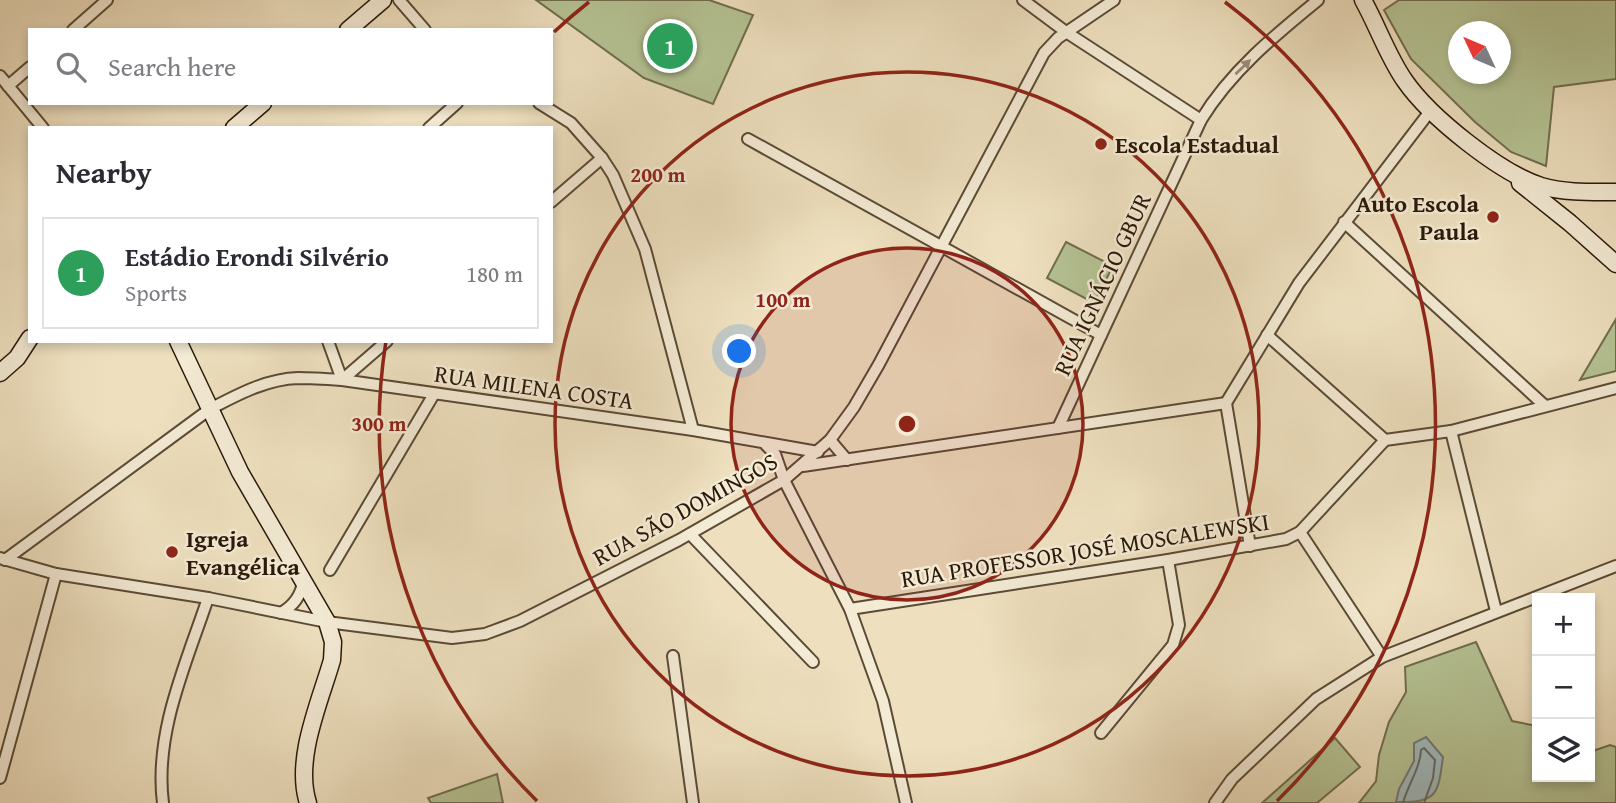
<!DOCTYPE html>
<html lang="en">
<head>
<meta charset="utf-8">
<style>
  body { margin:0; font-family:"Gentium Book Plus",serif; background:#f2f2f3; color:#2b2b33 }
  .controls { position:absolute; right:21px; bottom:21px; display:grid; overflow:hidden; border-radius:0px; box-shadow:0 4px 10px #0003 }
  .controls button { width:63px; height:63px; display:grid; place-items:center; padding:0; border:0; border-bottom:2px solid #e1e1e2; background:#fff; color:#2b2b33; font:35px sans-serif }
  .compass { position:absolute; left:1448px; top:21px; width:63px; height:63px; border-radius:50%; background:#fff; box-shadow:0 4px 10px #0003; rotate:314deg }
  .you { position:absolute; left:740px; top:352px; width:24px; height:24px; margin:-18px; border:5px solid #fff; border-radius:50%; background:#1a73e8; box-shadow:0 0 0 10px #1a73e833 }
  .badge { display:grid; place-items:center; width:46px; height:46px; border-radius:50%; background:#8f2418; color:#fff; font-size:23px; font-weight:700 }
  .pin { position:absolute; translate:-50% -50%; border:4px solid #fff; box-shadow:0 2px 7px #0006 }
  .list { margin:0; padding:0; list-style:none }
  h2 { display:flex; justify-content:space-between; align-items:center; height:91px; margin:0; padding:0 28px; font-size:30px }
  h2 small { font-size:23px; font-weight:400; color:#7c7c81 }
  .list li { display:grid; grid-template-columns:46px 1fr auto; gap:21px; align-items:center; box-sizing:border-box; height:112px; margin:0 14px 14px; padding:0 14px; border:2px solid #e1e1e2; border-radius:0px }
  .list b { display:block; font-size:26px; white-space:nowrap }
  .list p { margin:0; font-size:23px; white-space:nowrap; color:#7c7c81 }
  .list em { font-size:23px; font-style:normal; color:#7c7c81 }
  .icon { flex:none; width:38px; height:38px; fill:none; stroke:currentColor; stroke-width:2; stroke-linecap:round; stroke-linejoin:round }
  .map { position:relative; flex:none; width:1616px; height:803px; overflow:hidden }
  .search { position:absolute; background:#fff; box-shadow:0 4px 10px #0003; left:28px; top:28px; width:525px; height:77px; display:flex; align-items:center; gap:18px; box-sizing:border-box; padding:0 24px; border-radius:0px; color:#7c7c81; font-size:26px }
  .panel { position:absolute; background:#fff; box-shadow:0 4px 10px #0003; left:28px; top:126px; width:525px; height:217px; border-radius:0px }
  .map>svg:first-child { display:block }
</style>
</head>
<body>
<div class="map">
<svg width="1616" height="803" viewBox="0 0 1616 803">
  <rect width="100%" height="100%" fill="#eee0bf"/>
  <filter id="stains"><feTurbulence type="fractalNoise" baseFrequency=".00286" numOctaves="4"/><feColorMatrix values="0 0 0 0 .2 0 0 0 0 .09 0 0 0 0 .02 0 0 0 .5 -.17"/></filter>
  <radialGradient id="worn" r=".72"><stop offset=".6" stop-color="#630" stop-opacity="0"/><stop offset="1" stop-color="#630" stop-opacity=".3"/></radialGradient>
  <g fill="#b5c394" stroke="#706e4e" stroke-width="2" fill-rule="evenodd">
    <polygon points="536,0 709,0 753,15 713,104 644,78"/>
    <path d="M 1399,0 L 1616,0 L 1616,79 L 1554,87 L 1546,166 L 1511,152 L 1475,122 L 1411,59 L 1384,10 ZM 1458,32 L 1500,32 L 1500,74 L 1458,74 Z"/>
    <polygon points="1066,242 1113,266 1094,303 1047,278"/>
    <polygon points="1616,319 1616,371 1580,380"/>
    <polygon points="1476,642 1512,721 1537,726 1537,777 1590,777 1590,752 1610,745 1616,747 1616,803 1359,803 1376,781 1379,755 1389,722 1406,692 1405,667"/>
    <polygon points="1335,738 1360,767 1317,803 1262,803"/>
    <polygon points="497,774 503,803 431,803 428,798"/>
  </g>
  <path fill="#a0babe" stroke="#717975" stroke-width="2" d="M 1426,737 L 1443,757 C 1438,794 1438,803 1396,802 L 1399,789 L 1414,761 L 1414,743 Z"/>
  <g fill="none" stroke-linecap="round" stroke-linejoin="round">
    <path stroke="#656963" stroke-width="2" d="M 1403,803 C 1408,784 1420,769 1421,750 L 1424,748 L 1435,760 L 1433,778 L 1424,803"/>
    <g stroke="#5b4a36" stroke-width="14">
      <g id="street">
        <polyline points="399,0 425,30"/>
        <polyline points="1023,0 1066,32 1201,120"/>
        <polyline points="73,30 107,0"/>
        <polyline points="0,76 43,128"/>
        <polyline points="8,86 30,67"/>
        <polyline points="539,103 571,123 602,158 613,175 645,249 693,430"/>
        <polyline points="429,128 457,103"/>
        <polyline points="748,139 1101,335"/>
        <polyline points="551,202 602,158"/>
        <polyline points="1344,222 1544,405"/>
        <polyline points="1267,335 1385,440"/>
        <polyline points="328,341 342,380 387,341"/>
        <polyline points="1226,403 1250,546"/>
        <path d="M 1058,428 L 1201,120 C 1230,72 1275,35 1318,0"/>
        <polyline points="1451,431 1496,611"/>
        <polyline points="830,440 847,460"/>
        <polyline points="766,445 775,454 784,480 850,609 883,701 906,803"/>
        <polyline points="803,466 1226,403 1299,283 1431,110"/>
        <polyline points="1300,532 1382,657"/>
        <polyline points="690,534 813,662"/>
        <polyline points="0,558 56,574 208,598 327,622 452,638 485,634 520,621 679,540 784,480 830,440 854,407 879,364 1044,53 1058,38 1114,0"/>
        <path d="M 5,560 L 210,409 C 237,395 266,379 298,378 C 312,378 327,379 342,380 L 693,430 L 818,452"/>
        <polyline points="330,570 434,394"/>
        <polyline points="850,609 1168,560 1286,539 1300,532 1385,440 1451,431 1616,388"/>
        <path d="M 281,613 C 293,606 301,596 303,582"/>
        <polyline points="673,656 693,803"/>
        <polyline points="1101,733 1173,645 1179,625 1168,560"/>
        <polyline points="0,778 56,574"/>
        <path d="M 163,803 C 154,733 186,664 208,598"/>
        <polyline points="1215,803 1232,779 1316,699 1382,657 1616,566"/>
      </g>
    </g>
    <g stroke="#2a1808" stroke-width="19">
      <g id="secondary">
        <path d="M 1363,0 C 1378,27 1388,57 1405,81 C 1430,117 1500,173 1541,186 C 1565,193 1591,192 1616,192"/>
        <polyline points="348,30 383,0"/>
        <polyline points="234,128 263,103"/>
        <polyline points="1520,183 1570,223 1616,264"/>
        <path d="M 178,341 L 240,472 L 327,622 L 333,642 L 332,660 C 320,702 294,759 308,803"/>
        <polyline points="0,373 17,358 30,338"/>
      </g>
    </g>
    <use href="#street" stroke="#f4ebd5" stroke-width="10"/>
    <use href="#secondary" stroke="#f4ebd5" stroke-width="16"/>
  </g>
  <defs><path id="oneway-solid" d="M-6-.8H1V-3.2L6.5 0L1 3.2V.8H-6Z" transform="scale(1.75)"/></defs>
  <use fill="#998c79" href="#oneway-solid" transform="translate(1243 67) rotate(-44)"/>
  <circle cx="907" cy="424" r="176" fill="#8f2418" fill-opacity=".12"/>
  <g fill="none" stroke="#8f2418" stroke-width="3.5">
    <circle cx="907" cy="424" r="176"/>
    <circle cx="907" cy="424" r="352"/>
    <path d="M537 801A528 528 0 0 1 386 341M554 32A528 528 0 0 1 589 2M1225 2A528 528 0 0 1 1277 801"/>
  </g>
  <g fill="#8f2418" stroke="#f4ebd5" stroke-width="2.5">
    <circle cx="1101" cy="144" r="7"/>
    <circle cx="1493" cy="217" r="7"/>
    <circle cx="172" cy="552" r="7"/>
  </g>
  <g text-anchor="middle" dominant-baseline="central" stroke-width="5" stroke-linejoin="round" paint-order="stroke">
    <g font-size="24" font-weight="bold" fill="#2a1808" stroke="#f4ebd5" text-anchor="start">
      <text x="1115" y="144">Escola Estadual</text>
      <text x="1479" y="203" text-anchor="end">Auto Escola<tspan x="1479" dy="28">Paula</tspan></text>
      <text x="186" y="538">Igreja<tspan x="186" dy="28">Evangélica</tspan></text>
    </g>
    <g font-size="24" fill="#2a1808" stroke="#f4ebd5">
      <text transform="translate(1102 284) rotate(-65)">RUA IGNÁCIO GBUR</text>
      <text transform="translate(534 387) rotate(8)">RUA MILENA COSTA</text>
      <text transform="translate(685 509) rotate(-29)">RUA SÃO DOMINGOS</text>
      <text transform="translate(1085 550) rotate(-9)">RUA PROFESSOR JOSÉ MOSCALEWSKI</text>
    </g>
  </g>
  <circle cx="907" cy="424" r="10" fill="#8f2418" stroke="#f4ebd5" stroke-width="3.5"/>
  <g font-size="21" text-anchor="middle" font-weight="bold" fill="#8f2418" stroke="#f4ebd5" stroke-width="5" stroke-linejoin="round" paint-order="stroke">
    <text x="658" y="182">200 m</text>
    <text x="783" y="307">100 m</text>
    <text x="379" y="431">300 m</text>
  </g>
  <rect width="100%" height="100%" filter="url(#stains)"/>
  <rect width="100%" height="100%" fill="url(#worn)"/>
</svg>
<div class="controls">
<button>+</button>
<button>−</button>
<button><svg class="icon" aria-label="layers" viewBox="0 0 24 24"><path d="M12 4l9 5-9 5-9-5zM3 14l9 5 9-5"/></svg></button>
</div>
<svg class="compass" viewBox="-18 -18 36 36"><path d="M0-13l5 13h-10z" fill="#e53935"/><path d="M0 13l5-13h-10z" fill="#7c7c81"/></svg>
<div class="you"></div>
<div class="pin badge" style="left:670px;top:46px;background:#2e9e5b">1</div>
<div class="search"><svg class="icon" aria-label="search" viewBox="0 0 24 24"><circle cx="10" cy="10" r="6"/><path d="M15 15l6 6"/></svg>Search here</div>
<section class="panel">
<h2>Nearby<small></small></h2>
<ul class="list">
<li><span class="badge" style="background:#2e9e5b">1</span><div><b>Estádio Erondi Silvério</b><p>Sports</p></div><em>180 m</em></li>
</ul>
</section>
</div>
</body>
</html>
